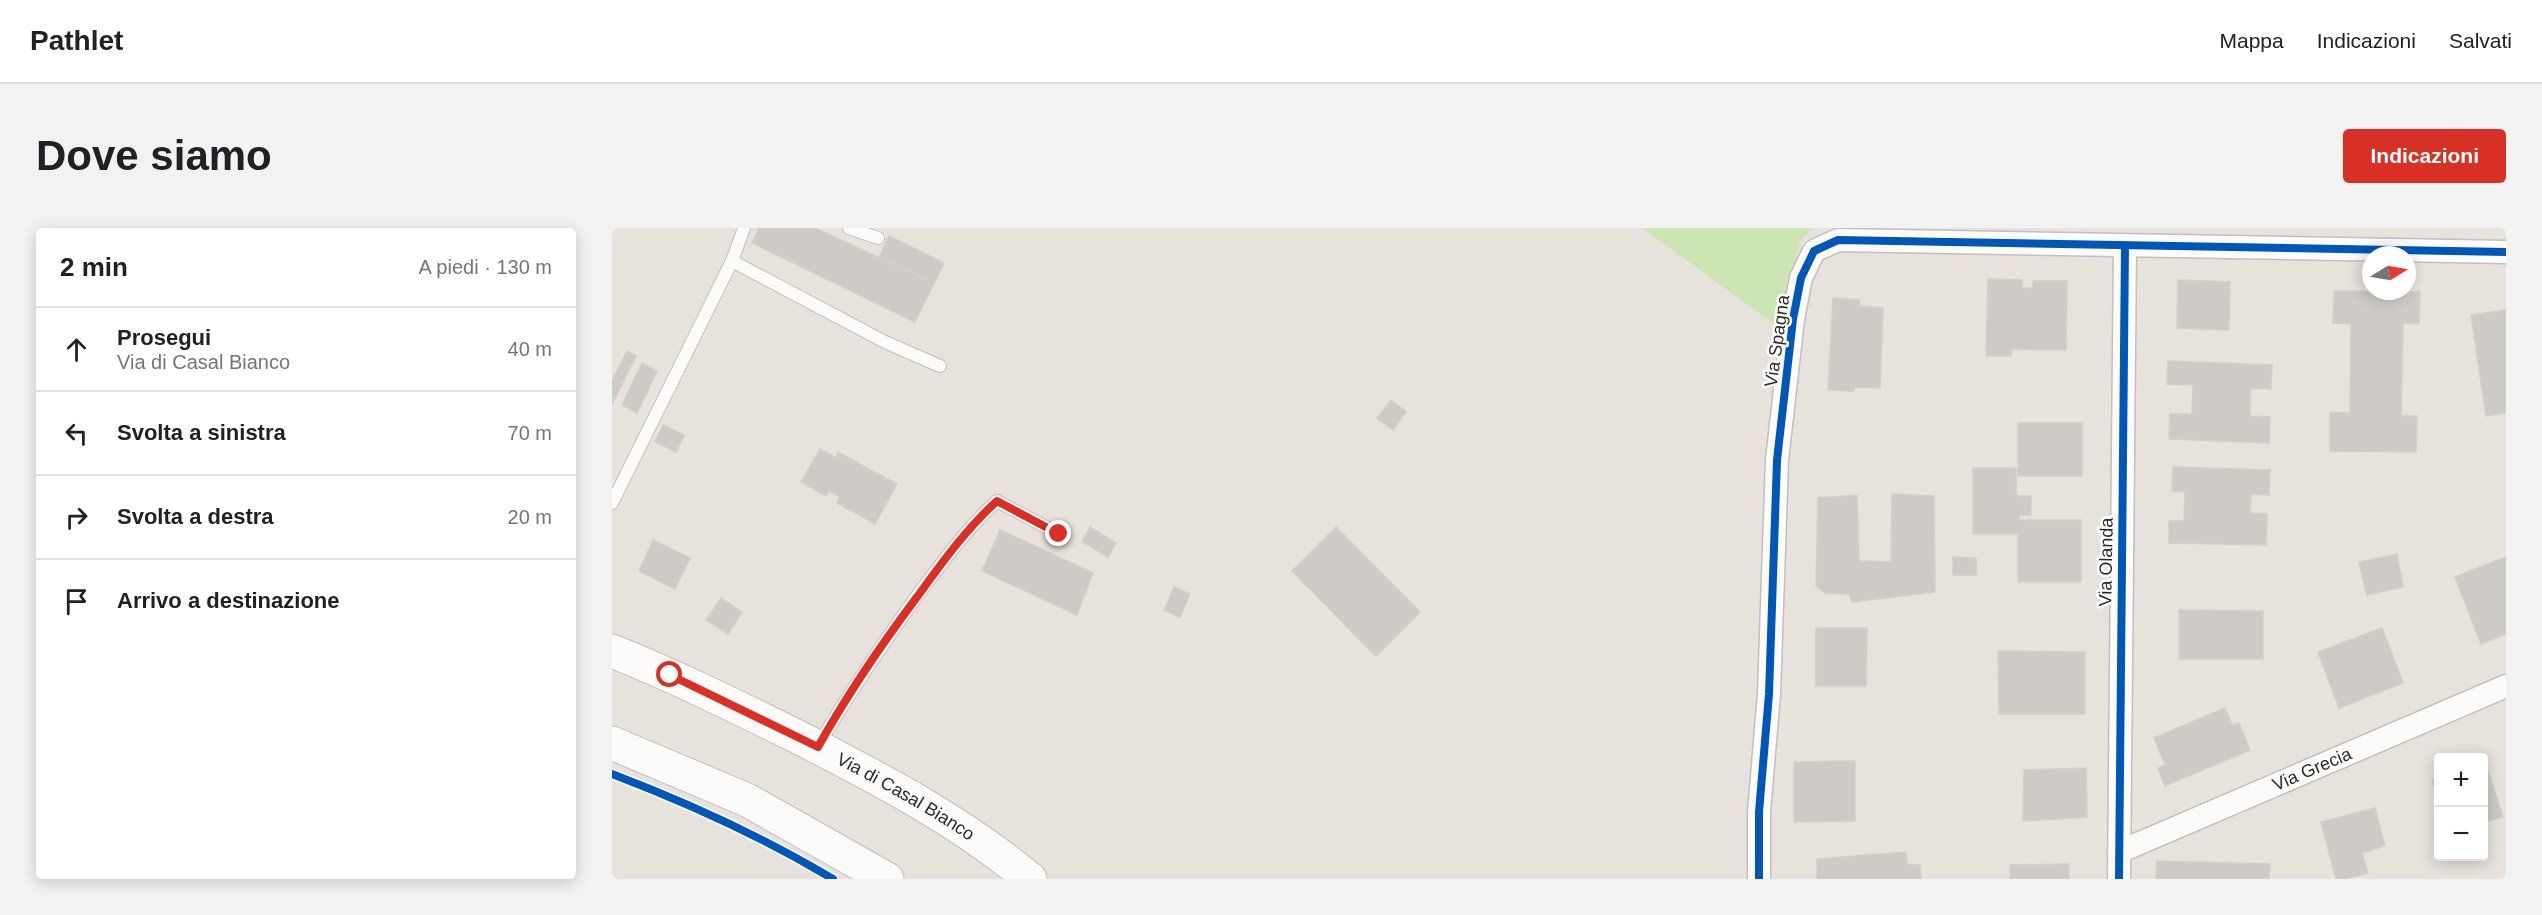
<!DOCTYPE html>
<html lang="it">
<head>
<meta charset="utf-8">
<style>
  body { margin:0; font-family:Arial,sans-serif; background:#f2f2f2; color:#202124 }
  .controls { position:absolute; right:18px; bottom:18px; display:grid; overflow:hidden; border-radius:6px; box-shadow:0 3px 15px #0003 }
  .controls button { width:54px; height:54px; display:grid; place-items:center; padding:0; border:0; border-bottom:2px solid #e0e0e0; background:#fff; color:#202124; font:30px sans-serif }
  .compass { position:absolute; left:1750px; top:18px; width:54px; height:54px; border-radius:50%; background:#fff; box-shadow:0 3px 15px #0003; rotate:79deg }
  .stop { position:absolute; width:18px; height:18px; margin:-14px; border:4px solid #d93025; border-radius:50%; background:#fff }
  .stop.end { background:#d93025; border-color:#fff; box-shadow:0 2px 6px #0008 }
  .list { margin:0; padding:0; list-style:none }
  h2 { display:flex; justify-content:space-between; align-items:center; height:78px; margin:0; padding:0 24px; font-size:26px }
  h2 small { font-size:20px; font-weight:400; color:#757577 }
  .list li { display:grid; grid-template-columns:39px 1fr auto; gap:18px; align-items:center; box-sizing:border-box; height:84px; padding:0 24px; border-top:2px solid #e0e0e0 }
  .list b { display:block; font-size:22px; white-space:nowrap }
  .list p { margin:0; font-size:20px; white-space:nowrap; color:#757577 }
  .list em { font-size:20px; font-style:normal; color:#757577 }
  .icon { flex:none; width:33px; height:33px; fill:none; stroke:currentColor; stroke-width:2; stroke-linecap:round; stroke-linejoin:round }
  .map { position:relative; flex:none; width:1894px; height:651px; overflow:hidden; border-radius:6px }
  header { display:flex; align-items:center; gap:36px; box-sizing:border-box; height:84px; padding:0 30px; background:#fff; border-bottom:2px solid #e0e0e0 }
  header strong { font-size:28px }
  nav { display:flex; gap:33px; margin-inline-start:auto; font-size:21px }
  .intro { display:flex; align-items:center; justify-content:space-between; box-sizing:border-box; height:144px; padding:0 36px }
  h1 { margin:0; font-size:42px }
  .button { padding:15px 27px; border-radius:6px; background:#d93025; color:#fff; font-size:21px; font-weight:700 }
  main { display:flex; gap:36px; padding:0 36px }
  aside { flex:1; background:#fff; border-radius:6px; box-shadow:0 3px 15px #0003 }
  .map>svg:first-child { display:block }
</style>
</head>
<body>
<header>
<strong>Pathlet</strong>
<nav><a>Mappa</a><a>Indicazioni</a><a>Salvati</a></nav>
</header>
<div class="intro"><h1>Dove siamo</h1><a class="button">Indicazioni</a></div>
<main>
<aside>
<h2>2 min<small>A piedi · 130 m</small></h2>
<ul class="list">
<li><svg class="icon" aria-label="ahead" viewBox="0 0 24 24"><path d="M12 20V5M6 11l6-6 6 6"/></svg><div><b>Prosegui</b><p>Via di Casal Bianco</p></div><em>40 m</em></li>
<li><svg class="icon" aria-label="left" viewBox="0 0 24 24"><path d="M17 20v-9H6M10 6l-5 5 5 5"/></svg><div><b>Svolta a sinistra</b></div><em>70 m</em></li>
<li><svg class="icon" aria-label="right" viewBox="0 0 24 24"><path d="M7 20v-9h11M14 6l5 5-5 5"/></svg><div><b>Svolta a destra</b></div><em>20 m</em></li>
<li><svg class="icon" aria-label="arrive" viewBox="0 0 24 24"><path d="M6 21V4h12l-3 4 3 4H6"/></svg><div><b>Arrivo a destinazione</b></div></li>
</ul>
</aside>
<div class="map">
<svg width="1894" height="651" viewBox="0 0 1894 651">
  <rect width="100%" height="100%" fill="#e8e2dd"/>
  <polygon fill="#cce5b3" points="1030,0 1200,0 1189,12 1165,98"/>
  <g fill="#cecbc7" stroke="#d3ceca" stroke-width="1.5">
    <polygon points="147,0 203,0 322,55 303,94 140,15"/>
    <polygon points="277,8 332,35 322,55 267,29"/>
    <polygon points="1376,51 1410,52 1410,60 1421,60 1421,53 1455,53 1454,122 1399,121 1399,128 1374,128"/>
    <polygon points="1566,52 1618,54 1617,102 1565,100"/>
    <polygon points="1722,63 1808,64 1807,96 1791,95 1789,188 1805,188 1804,224 1718,223 1718,184 1738,185 1739,96 1721,95"/>
    <polygon points="1221,70 1248,72 1247,78 1271,80 1268,160 1242,159 1242,163 1216,162"/>
    <polygon points="1894,82 1894,185 1874,188 1859,87"/>
    <polygon points="15,123 24,128 0,176 0,153"/>
    <polygon points="1556,133 1660,137 1659,161 1638,160 1638,188 1658,189 1657,215 1557,211 1558,186 1580,186 1581,157 1555,156"/>
    <polygon points="30,135 45,143 25,185 10,177"/>
    <polygon points="779,172 794,184 781,202 765,190"/>
    <rect x="1406" y="195" width="64" height="53"/>
    <polygon points="51,197 72,207 64,224 43,214"/>
    <polygon points="208,221 224,230 226,224 285,256 263,296 225,275 228,269 217,263 214,268 189,254"/>
    <polygon points="1561,239 1658,242 1657,267 1639,266 1638,285 1655,286 1654,317 1557,315 1557,293 1572,293 1573,264 1560,263"/>
    <polygon points="1361,240 1404,240 1404,268 1419,268 1419,287 1407,287 1407,292 1469,292 1469,354 1406,354 1406,306 1361,306"/>
    <polygon points="1280,266 1322,268 1323,364 1240,374 1237,366 1213,365 1204,358 1206,270 1245,267 1247,333 1279,334"/>
    <polygon points="478,299 504,315 496,329 470,314"/>
    <polygon points="724,299 808,384 764,428 680,343"/>
    <polygon points="388,302 481,345 465,387 370,343"/>
    <polygon points="41,312 78,330 63,361 27,343"/>
    <polygon points="1785,326 1791,359 1755,367 1747,334"/>
    <polygon points="1341,329 1364,330 1364,347 1341,347"/>
    <polygon points="1894,329 1894,406 1869,416 1843,349"/>
    <polygon points="562,359 578,366 568,389 552,382"/>
    <polygon points="109,370 130,384 116,406 94,392"/>
    <polygon points="1567,382 1651,383 1651,431 1567,431"/>
    <polygon points="1204,400 1255,400 1254,458 1204,458"/>
    <polygon points="1770,400 1791,455 1727,480 1706,424"/>
    <polygon points="1386,423 1473,424 1473,486 1387,486"/>
    <polygon points="1613,480 1620,497 1627,495 1638,522 1553,558 1546,540 1553,537 1542,510"/>
    <polygon points="1243,533 1243,593 1182,594 1182,534"/>
    <polygon points="1873,534 1891,589 1872,594 1872,535"/>
    <polygon points="1474,540 1475,589 1411,593 1412,542"/>
    <polygon points="1826,550 1826,572 1820,552"/>
    <polygon points="1763,580 1773,618 1750,625 1756,645 1734,651 1724,651 1709,594"/>
    <polygon points="1294,624 1295,636 1308,637 1309,651 1205,651 1205,631"/>
    <polygon points="1545,633 1658,636 1657,651 1544,651"/>
    <polygon points="1457,636 1457,651 1398,651 1398,637"/>
  </g>
  <g fill="none" stroke-linecap="round" stroke-linejoin="round">
    <g stroke="#c1bfbf" stroke-width="14">
      <g id="service">
        <polyline points="237,0 266,10"/>
        <polyline points="120,33 273,114 328,138"/>
        <polyline points="0,275 120,33 132,0"/>
        <path d="M 206,518 C 236,466 270,417 305,368 C 330,335 354,301 385,273 L 447,306"/>
      </g>
    </g>
    <g stroke="#c1bfbf" stroke-width="25">
      <g id="minor">
        <path id="s1" d="M 1507,624 L 1894,458"/>
        <polyline points="1147,651 1147,584 1157,466 1165,232 1181,91 1189,50 1202,23 1226,12 1894,24"/>
        <polyline points="1507,651 1513,18"/>
      </g>
    </g>
    <g stroke="#c1bfbf" stroke-width="35">
      <g id="secondary">
        <path id="s2" d="M 0,423 C 65,449 127,480 190,511 C 270,552 348,593 418,651"/>
        <polyline points="0,515 135,572 275,651"/>
      </g>
    </g>
    <use href="#service" stroke="#fcfbfa" stroke-width="12"/>
    <use href="#minor" stroke="#fcfbfa" stroke-width="22"/>
    <use href="#secondary" stroke="#fcfbfa" stroke-width="33"/>
    <g stroke="#fff" stroke-width="11">
      <g id="cycleway">
        <path d="M 0,546 C 76,575 151,609 221,651"/>
        <polyline points="1147,651 1147,584 1157,466 1165,232 1181,91 1189,50 1202,23 1226,12 1894,24"/>
        <polyline points="1507,651 1513,18"/>
      </g>
    </g>
    <use href="#cycleway" stroke="#0057b8" stroke-width="8"/>
  </g>
  <g fill="none" stroke-linecap="round" stroke-linejoin="round">
    <path stroke="#d93025" stroke-width="8" d="M 58,447 L 206,519 C 235,467 269,417 305,369 C 330,335 354,301 385,273 L 447,306"/>
  </g>
  <g text-anchor="middle" dominant-baseline="central" stroke-width="5" stroke-linejoin="round" paint-order="stroke">
    <g font-size="18" fill="#292929" stroke="#fff">
      <text transform="translate(1165 113) rotate(-82)">Via Spagna</text>
      <text transform="translate(1494 334) rotate(-89)">Via Olanda</text>
      <text stroke="none"><textPath href="#s1" startOffset="210">Via Grecia</textPath></text>
      <text stroke="none"><textPath href="#s2" startOffset="328">Via di Casal Bianco</textPath></text>
    </g>
  </g>
</svg>
<div class="controls">
<button>+</button>
<button>−</button>
</div>
<svg class="compass" viewBox="-18 -18 36 36"><path d="M0-13l5 13h-10z" fill="#e53935"/><path d="M0 13l5-13h-10z" fill="#757577"/></svg>
<div class="stop" style="left:58px;top:447px"></div>
<div class="stop end" style="left:447px;top:306px"></div>
</div>
</main>
</body>
</html>
